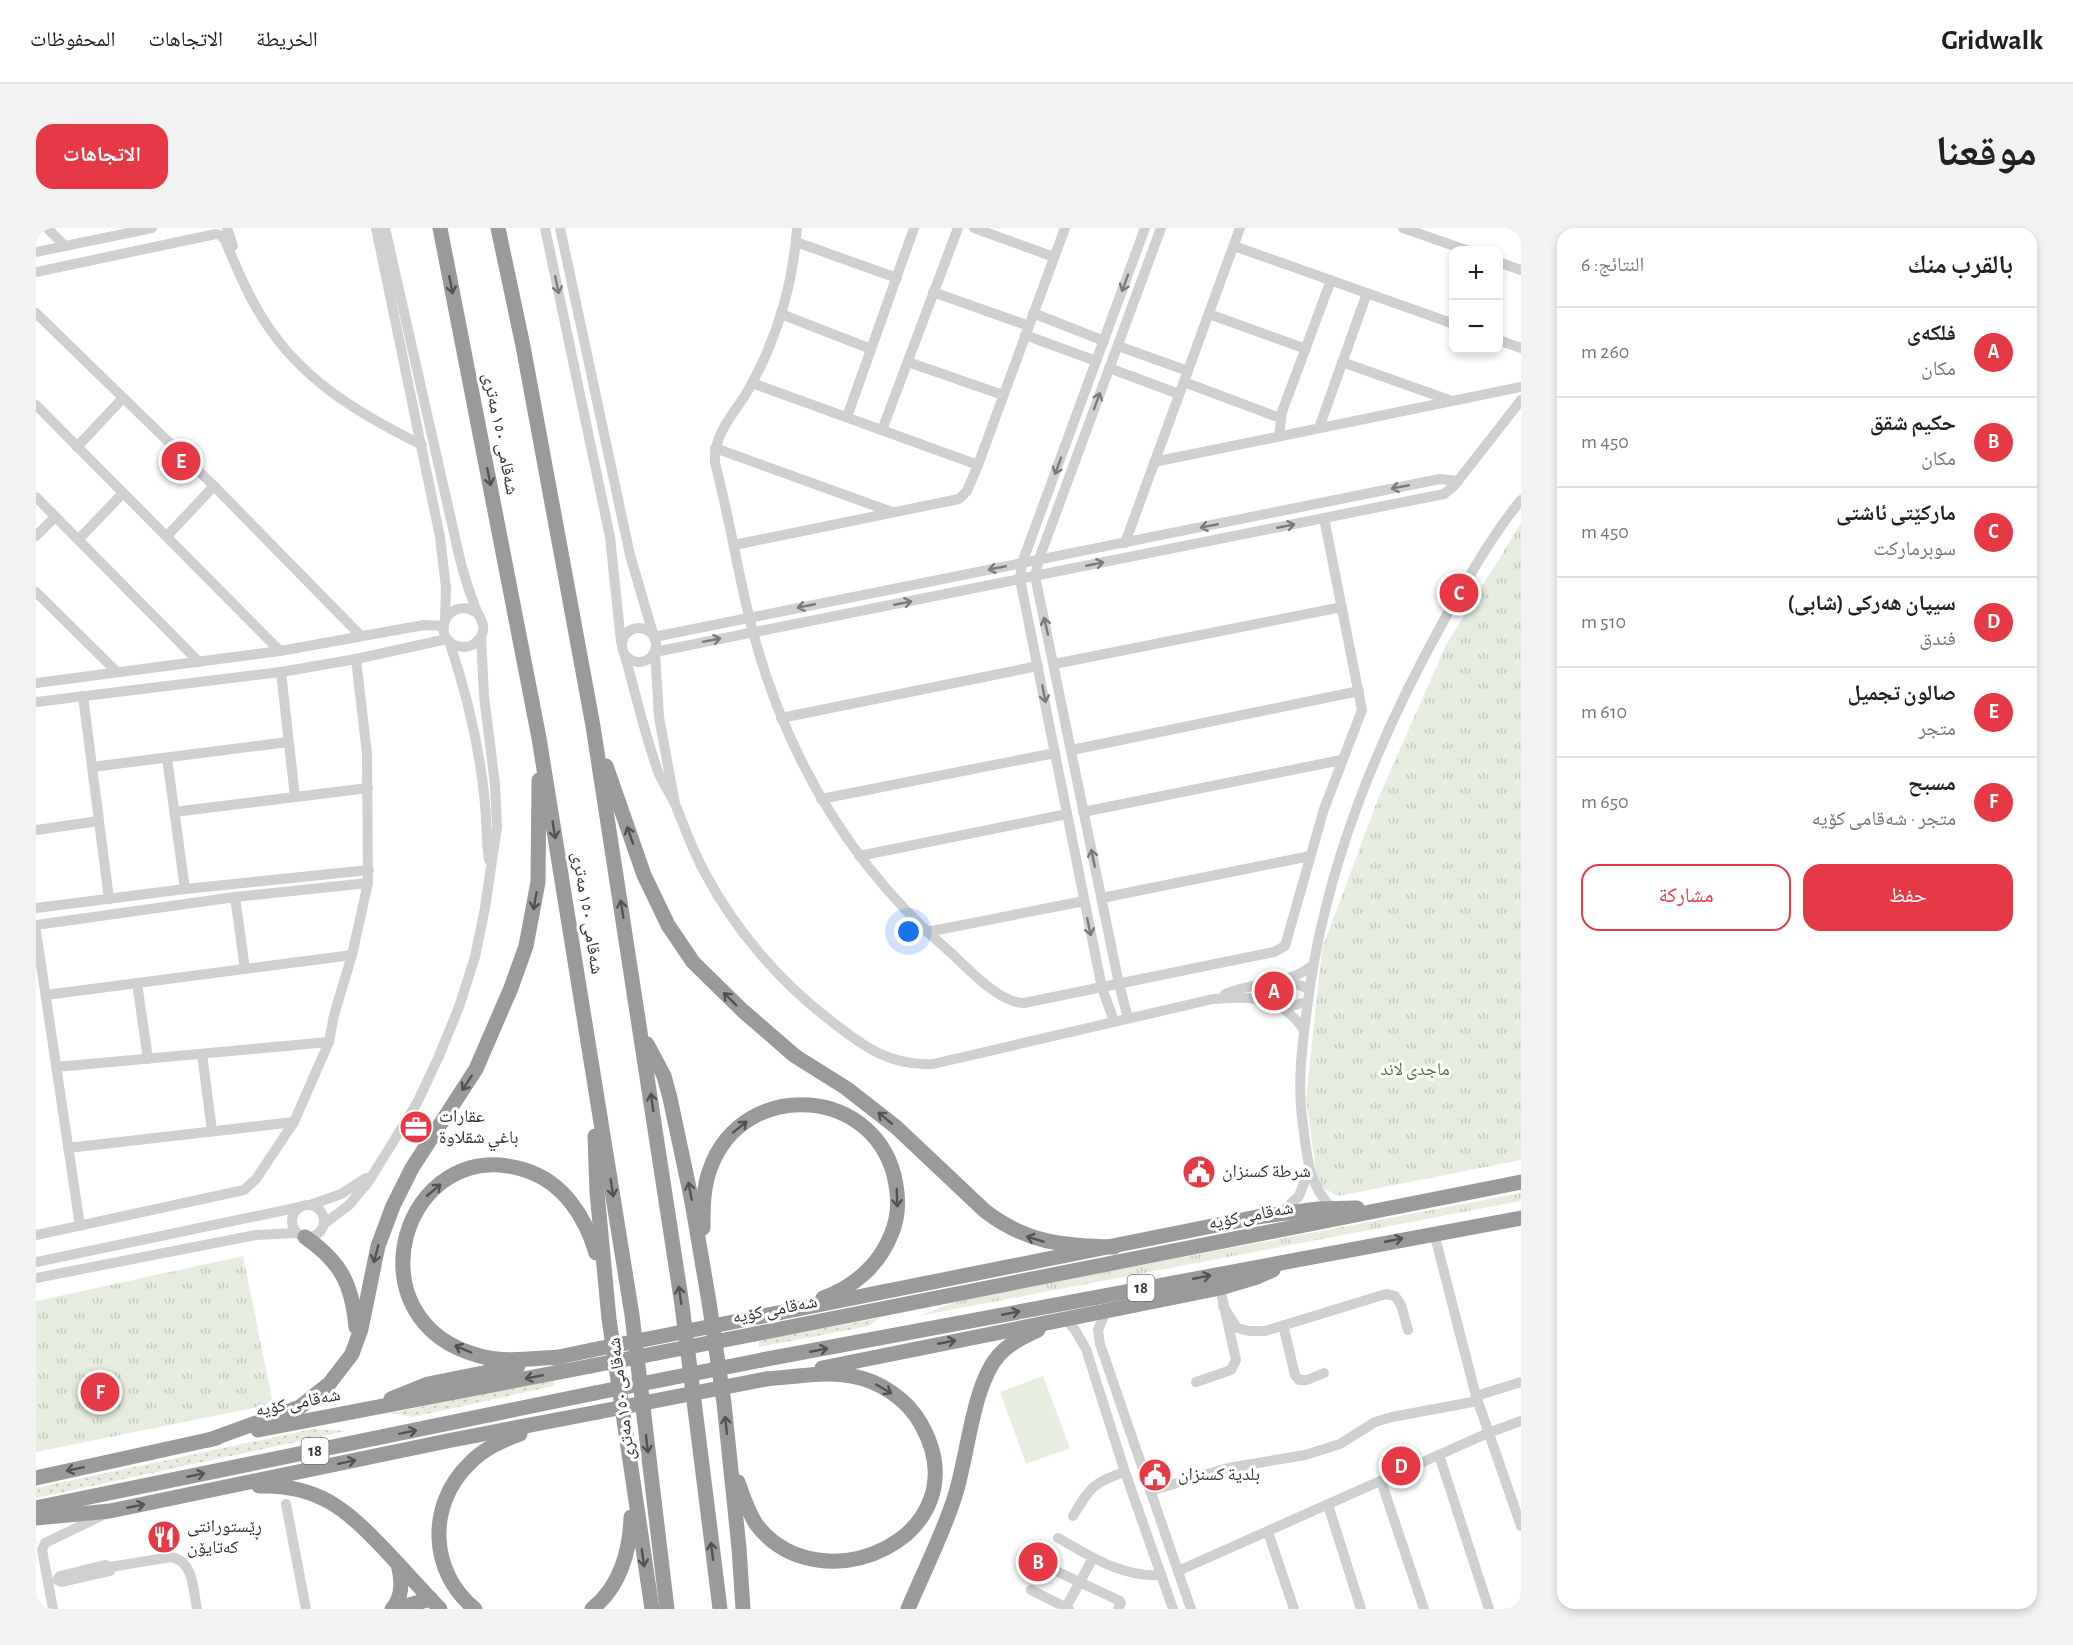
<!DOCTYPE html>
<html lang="ar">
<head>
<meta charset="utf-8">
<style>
  body { margin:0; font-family:"Alegreya Sans","Noto Naskh Arabic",sans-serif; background:#f2f2f2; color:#202124; direction:rtl }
  .controls { position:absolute; right:18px; top:18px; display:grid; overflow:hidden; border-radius:12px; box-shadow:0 3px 9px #0003 }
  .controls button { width:54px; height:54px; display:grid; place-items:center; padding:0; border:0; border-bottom:2px solid #e0e0e0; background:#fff; color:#202124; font:30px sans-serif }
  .you { position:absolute; left:873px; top:704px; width:21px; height:21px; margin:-15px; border:4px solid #fff; border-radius:50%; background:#1a73e8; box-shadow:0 0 0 9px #1a73e833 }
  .badge { display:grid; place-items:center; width:39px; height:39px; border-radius:50%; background:#e63946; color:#fff; font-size:20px; font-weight:700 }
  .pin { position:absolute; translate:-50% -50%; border:3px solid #fff; box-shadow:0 2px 6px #0006 }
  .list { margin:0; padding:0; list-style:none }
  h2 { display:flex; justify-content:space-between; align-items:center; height:78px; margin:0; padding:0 24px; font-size:26px }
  h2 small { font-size:20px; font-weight:400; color:#757577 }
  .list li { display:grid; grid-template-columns:39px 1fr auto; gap:18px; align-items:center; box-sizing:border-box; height:90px; padding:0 24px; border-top:2px solid #e0e0e0 }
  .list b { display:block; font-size:22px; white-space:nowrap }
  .list p { margin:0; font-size:20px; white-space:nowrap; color:#757577 }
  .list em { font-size:20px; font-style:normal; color:#757577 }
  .actions { display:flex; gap:12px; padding:18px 24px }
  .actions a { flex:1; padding:14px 0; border:2px solid #e63946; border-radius:18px; text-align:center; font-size:21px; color:#e63946 }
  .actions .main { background:#e63946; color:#fff }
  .map { position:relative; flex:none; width:1485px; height:1381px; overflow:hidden; direction:ltr; border-radius:18px }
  header { display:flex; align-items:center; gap:36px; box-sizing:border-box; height:84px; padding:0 30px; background:#fff; border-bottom:2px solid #e0e0e0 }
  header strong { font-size:28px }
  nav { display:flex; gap:33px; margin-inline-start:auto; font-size:21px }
  .intro { display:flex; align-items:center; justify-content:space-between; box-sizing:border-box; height:144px; padding:0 36px }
  h1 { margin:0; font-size:42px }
  .button { padding:15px 27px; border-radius:18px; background:#e63946; color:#fff; font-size:21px; font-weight:700 }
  main { display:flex; gap:36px; padding:0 36px }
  aside { flex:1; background:#fff; border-radius:18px; box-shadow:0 3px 9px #0003 }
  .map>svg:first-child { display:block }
</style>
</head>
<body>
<header>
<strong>Gridwalk</strong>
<nav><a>الخريطة</a><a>الاتجاهات</a><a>المحفوظات</a></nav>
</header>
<div class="intro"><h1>موقعنا</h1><a class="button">الاتجاهات</a></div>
<main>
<aside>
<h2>بالقرب منك<small>النتائج: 6</small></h2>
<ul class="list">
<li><span class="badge">A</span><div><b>فلکەی</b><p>مكان</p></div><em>260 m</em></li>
<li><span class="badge">B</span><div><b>حكيم شقق</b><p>مكان</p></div><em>450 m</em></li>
<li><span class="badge">C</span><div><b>مارکێتی ئاشتی</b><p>سوبرماركت</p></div><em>450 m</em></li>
<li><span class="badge">D</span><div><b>سیپان هەرکی (شابی)</b><p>فندق</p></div><em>510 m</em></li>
<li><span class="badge">E</span><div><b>صالون تجميل</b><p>متجر</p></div><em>610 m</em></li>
<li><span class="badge">F</span><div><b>مسبح</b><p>متجر · شەقامی کۆیە</p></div><em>650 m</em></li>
</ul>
<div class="actions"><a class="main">حفظ</a><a>مشاركة</a></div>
</aside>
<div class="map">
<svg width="1485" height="1381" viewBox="0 0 1485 1381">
  <defs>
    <pattern id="grass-dots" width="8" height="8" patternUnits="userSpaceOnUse" patternTransform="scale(1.5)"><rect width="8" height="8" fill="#e6ecdf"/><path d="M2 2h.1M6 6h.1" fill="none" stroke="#c6cbc0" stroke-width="1.8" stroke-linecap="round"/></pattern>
    <pattern id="park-tufts" width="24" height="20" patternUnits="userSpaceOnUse" patternTransform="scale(1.5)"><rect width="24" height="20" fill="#e6ecdf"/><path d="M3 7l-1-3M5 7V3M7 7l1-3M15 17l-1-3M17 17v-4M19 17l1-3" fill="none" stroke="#c6cbc0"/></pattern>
  </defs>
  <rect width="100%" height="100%" fill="#fff"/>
  <g fill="url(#grass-dots)">
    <polygon points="844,1090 833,1098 723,1119 723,1112"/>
    <polygon points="517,1152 518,1158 377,1189 355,1185"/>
    <polygon points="276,1201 310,1203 0,1270 0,1260"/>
  </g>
  <g fill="url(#park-tufts)">
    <polygon points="1485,295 1485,932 1303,968 1282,958 1270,871 1286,721 1342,571 1410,417"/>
    <polygon points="1485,965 1485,973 883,1088 917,1075 953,1066"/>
    <polygon points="207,1028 237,1176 0,1224 0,1073"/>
  </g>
  <polygon fill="#e6ecdf" points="1007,1148 1034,1220 990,1236 964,1164"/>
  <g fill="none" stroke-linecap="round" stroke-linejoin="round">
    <g stroke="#d0d0d0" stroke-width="10">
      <polyline points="11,0 29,18"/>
      <polyline points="191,0 197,18"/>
      <polyline points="340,0 404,309 410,360 409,392"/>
      <path d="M 349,0 L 423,327 C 427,344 432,360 438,376 C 440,384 446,390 447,398 C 448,406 443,414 436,417 C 431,420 423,419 418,417 C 394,404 415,367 441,385"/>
      <polyline points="509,0 574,309 585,414"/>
      <polyline points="524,0 594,327 618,409 1404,251 1422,253"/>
      <path d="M 761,0 C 758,44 747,88 729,129 C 723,142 716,156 708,169 C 694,190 677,209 679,235 C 694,291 702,348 717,404 C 751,531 815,639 915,725 C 933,741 963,775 988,775 L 1238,724 L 1249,718 L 1288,581 L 1326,482 L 1288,290"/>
      <polyline points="938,0 1018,29"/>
      <polyline points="1367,0 1430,22"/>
      <polyline points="760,14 861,50"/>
      <polyline points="1198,18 1418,96"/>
      <polyline points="0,24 116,0"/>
      <polyline points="1462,34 1485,42"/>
      <path d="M 0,44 L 180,6 L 184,7 L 189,12 C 199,37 210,63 224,86 C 262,150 321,185 386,217"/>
      <polyline points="897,64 993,98"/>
      <polyline points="0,85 178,258 325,408"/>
      <polyline points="997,85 1068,113"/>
      <polyline points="745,86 835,121"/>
      <polyline points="1173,86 1270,121"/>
      <polyline points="989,107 1060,133"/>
      <polyline points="1462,112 1485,120"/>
      <polyline points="1082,118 1152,143"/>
      <polyline points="872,134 967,167"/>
      <polyline points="1306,134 1416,173"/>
      <polyline points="1073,140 1143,166"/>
      <polyline points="1148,154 1244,190"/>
      <polyline points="716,155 942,237"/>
      <polyline points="0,177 244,423"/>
      <polyline points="811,189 878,0"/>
      <polyline points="1283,200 1331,65"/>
      <polyline points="846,202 922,0"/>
      <polyline points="1243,208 1246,184 1295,52"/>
      <polyline points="41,219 87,170"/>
      <polyline points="679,220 856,284"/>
      <polyline points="1118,234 1485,159"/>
      <polyline points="0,269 163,434"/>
      <polyline points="0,308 19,289"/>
      <polyline points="131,308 178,258"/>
      <polyline points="43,311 87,265"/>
      <polyline points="1089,315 1204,0"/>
      <polyline points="698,317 923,271 931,263 942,237 1029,0"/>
      <polyline points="0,364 81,444"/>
      <circle cx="603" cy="417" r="17"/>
      <path d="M 413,413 C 431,466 444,520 449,576 C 451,595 450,614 453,632"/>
      <path d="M 589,428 C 600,467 609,508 623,546 C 628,557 635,567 640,578 C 649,601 657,623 669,645 C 699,702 744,754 795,793 C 828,819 854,838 897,836 L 1177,771 C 1216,768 1244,767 1268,802"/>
      <polyline points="1018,436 1306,379"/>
      <polyline points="245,444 259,569"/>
      <polyline points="0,455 244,423 388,397 408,398"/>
      <polyline points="47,468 73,671"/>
      <polyline points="0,474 245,444 320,431 411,411"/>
      <polyline points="745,490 1002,438"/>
      <polyline points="1036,522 1323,463"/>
      <polyline points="131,530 149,661"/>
      <polyline points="56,539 252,514"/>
      <polyline points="785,571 1019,525"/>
      <polyline points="639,576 623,489 619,424 1408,266 1418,258 1485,172"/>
      <polyline points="138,584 332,560"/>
      <polyline points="1047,584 1305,532"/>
      <polyline points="0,602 63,593"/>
      <polyline points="823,628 1031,586"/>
      <polyline points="199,669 209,741"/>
      <polyline points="1066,670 1274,628"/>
      <polyline points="0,680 149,661 333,642"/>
      <polyline points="0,697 199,669 332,655"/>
      <polyline points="0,703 44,998"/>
      <polyline points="891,704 1048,673"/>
      <polyline points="101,755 112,831"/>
      <path d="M 1189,766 C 1219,753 1249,758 1276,738"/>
      <polyline points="10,767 316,727"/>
      <polyline points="1271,774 1247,780 1245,763 1250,752 1273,761"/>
      <polyline points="1092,790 1083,756 999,348 1003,331 1125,0"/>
      <polyline points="1078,793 1066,760 984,351 986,335 1109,0"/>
      <polyline points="166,826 176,903"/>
      <polyline points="20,839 293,814"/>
      <polyline points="32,920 258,894"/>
      <circle cx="272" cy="993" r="16"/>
      <polyline points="274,977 305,966 330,950"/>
      <path d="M 1296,980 C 1272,957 1271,927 1267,897 C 1261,857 1266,819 1271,780 C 1288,642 1340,515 1407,394 C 1431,352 1454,310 1485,272"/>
      <polyline points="1245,985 1263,968 1273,942"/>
      <polyline points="288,996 313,977 333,953 381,875 403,828 423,779 439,729 449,680 461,599 459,556 448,468 445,408"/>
      <polyline points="1398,1005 1440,1168 1485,1298"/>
      <polyline points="0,1007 208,962 220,951 258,894 293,814 298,787 316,727 332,655 331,526 320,431"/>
      <polyline points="0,1034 264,979"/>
      <polyline points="0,1050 220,1007 260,1005"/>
      <polyline points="1187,1078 1201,1100 1213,1103 1229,1103 1350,1066 1359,1068 1365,1077 1372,1102"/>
      <polyline points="1070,1083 1062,1102 1064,1116 1155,1381"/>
      <polyline points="1029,1091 1039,1102 1050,1121 1089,1244 1137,1381"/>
      <polyline points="1247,1097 1259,1147 1263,1152 1271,1152 1288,1145"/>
      <polyline points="1160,1154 1195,1142 1200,1132 1184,1060"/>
      <polyline points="1440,1168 1485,1154"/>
      <polyline points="1403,1227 1453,1381"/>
      <polyline points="1345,1253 1388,1381"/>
      <polyline points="1114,1263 1192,1240 1269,1227 1304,1216 1339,1194 1356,1189 1442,1173"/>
      <polyline points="250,1276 270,1381"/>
      <polyline points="1292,1277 1325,1381"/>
      <path d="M 1037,1288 C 1054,1260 1057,1254 1089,1244"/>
      <polyline points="1232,1304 1258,1381"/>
      <path d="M 1022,1310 C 1054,1328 1087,1350 1125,1347"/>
      <polyline points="1003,1335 1084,1373 1085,1375 1082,1381"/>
      <polygon points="69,1337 74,1339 74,1343 26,1354 21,1352 24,1348"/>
      <path d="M 74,1339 L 135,1329 C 158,1333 157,1362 161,1381"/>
      <polyline points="1142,1343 1452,1205 1485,1193"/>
      <polyline points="995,1362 1033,1381"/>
      <polyline points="17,1381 6,1322 9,1315 67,1287"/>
      <polyline points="1029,1381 1057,1330"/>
    </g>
    <g stroke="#9a9a9a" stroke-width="15">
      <polyline points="404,0 503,510 596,1087 631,1381"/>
      <polyline points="462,0 487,118 557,498 646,1077 684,1381"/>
      <path d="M 570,538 L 608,647 L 632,697 L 657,734 L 707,783 L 759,828 L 810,860 L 860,899 L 949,983 C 991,1015 1027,1018 1078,1019"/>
      <polyline points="611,816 628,848 634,870 656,974 673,1074 688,1175 703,1320 707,1381"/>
      <polyline points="559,908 561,964 573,1091 616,1381"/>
      <path d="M 667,1000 C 667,980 667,960 674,941 C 707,848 844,858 860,957 C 863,974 862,991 855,1007 C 843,1037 818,1059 787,1070"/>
      <path d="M 269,1009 C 305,1034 316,1056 320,1099"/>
      <polyline points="717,1090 1221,989 1282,981 1321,980"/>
      <polyline points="719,1106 1485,954"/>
      <path d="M 525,1129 C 498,1130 470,1135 444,1128 C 310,1093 367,904 489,942 C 527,954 549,988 560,1025"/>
      <polyline points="518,1130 556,1122"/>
      <polyline points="726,1132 1485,990"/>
      <polyline points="786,1140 1184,1060 1221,1049 1237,1042"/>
      <polyline points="355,1171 392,1156 482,1138"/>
      <polyline points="222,1202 555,1138"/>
      <polyline points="173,1212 264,1179 293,1156 316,1126 325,1101 342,1018 357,978 376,940 440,841 475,760 490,718 502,654 503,552"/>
      <polyline points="0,1250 181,1210"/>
      <path d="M 702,1254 C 707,1269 712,1283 720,1296 C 784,1381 948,1308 885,1196 C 871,1171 844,1153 816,1148 C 788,1143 758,1149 730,1151"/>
      <path d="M 223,1258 C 283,1256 311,1282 350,1323 C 368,1342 386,1362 404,1381"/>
      <polyline points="0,1280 559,1165"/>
      <polyline points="0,1290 74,1283 416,1212 562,1184"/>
      <path d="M 356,1381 C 367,1369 366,1351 362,1336"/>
      <polyline points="358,1381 395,1371"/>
      <path d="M 439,1381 C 393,1344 391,1277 433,1236 C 447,1221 465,1213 484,1206"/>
      <path d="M 556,1381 C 584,1359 594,1323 595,1289"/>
      <path d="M 872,1381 C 887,1345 906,1308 918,1271 C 932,1230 936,1157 963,1127 C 974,1115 987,1109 1002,1102"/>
    </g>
    <g stroke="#9a9a9a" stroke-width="15">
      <polyline points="556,1122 717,1090"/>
      <polyline points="555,1138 719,1106"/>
      <polyline points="559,1165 726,1132"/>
      <polyline points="562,1184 730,1151"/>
    </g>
  </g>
  <defs><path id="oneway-shaft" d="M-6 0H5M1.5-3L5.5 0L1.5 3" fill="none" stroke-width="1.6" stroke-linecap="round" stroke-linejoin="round" transform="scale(1.5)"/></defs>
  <g stroke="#7a7a7a">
    <use href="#oneway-shaft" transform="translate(1089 55) rotate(110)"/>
    <use href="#oneway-shaft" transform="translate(521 57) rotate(78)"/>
    <use href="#oneway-shaft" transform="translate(1061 173) rotate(-70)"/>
    <use href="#oneway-shaft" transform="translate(1022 238) rotate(110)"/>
    <use href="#oneway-shaft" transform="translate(1364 259) rotate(169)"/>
    <use href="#oneway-shaft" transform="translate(1173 298) rotate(169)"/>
    <use href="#oneway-shaft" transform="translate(1250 298) rotate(-11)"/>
    <use href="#oneway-shaft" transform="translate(1059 336) rotate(-11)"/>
    <use href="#oneway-shaft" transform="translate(961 340) rotate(169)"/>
    <use href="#oneway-shaft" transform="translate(867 375) rotate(-11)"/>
    <use href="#oneway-shaft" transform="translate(770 378) rotate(169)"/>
    <use href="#oneway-shaft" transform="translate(1010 398) rotate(-103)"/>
    <use href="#oneway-shaft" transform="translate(676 412) rotate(-11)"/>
    <use href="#oneway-shaft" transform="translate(1008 466) rotate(79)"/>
    <use href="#oneway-shaft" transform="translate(1057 630) rotate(-102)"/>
    <use href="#oneway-shaft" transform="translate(1053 699) rotate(78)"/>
  </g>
  <g stroke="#525252">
    <use href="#oneway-shaft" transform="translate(415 57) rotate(79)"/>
    <use href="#oneway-shaft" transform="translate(453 249) rotate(79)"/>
    <use href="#oneway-shaft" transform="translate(518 602) rotate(81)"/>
    <use href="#oneway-shaft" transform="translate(594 607) rotate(-109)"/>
    <use href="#oneway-shaft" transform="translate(499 673) rotate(100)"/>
    <use href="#oneway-shaft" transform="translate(586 681) rotate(-99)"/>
    <use href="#oneway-shaft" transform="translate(694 771) rotate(-135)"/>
    <use href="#oneway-shaft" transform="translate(431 855) rotate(123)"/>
    <use href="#oneway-shaft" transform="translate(616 874) rotate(-98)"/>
    <use href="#oneway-shaft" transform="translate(849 890) rotate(-140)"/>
    <use href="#oneway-shaft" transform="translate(704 899) rotate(-39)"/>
    <use href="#oneway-shaft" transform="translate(576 960) rotate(81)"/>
    <use href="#oneway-shaft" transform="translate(398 962) rotate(-40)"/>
    <use href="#oneway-shaft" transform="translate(654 963) rotate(-101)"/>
    <use href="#oneway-shaft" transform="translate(861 970) rotate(88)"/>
    <use href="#oneway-shaft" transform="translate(999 1011) rotate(-163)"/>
    <use href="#oneway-shaft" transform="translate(1358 1012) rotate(-11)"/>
    <use href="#oneway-shaft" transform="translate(340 1026) rotate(105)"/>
    <use href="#oneway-shaft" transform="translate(1166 1049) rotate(-11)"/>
    <use href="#oneway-shaft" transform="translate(644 1067) rotate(-98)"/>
    <use href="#oneway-shaft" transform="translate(975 1085) rotate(-11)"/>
    <use href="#oneway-shaft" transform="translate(911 1114) rotate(-11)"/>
    <use href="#oneway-shaft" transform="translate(427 1121) rotate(-157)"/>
    <use href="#oneway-shaft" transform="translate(783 1122) rotate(-11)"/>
    <use href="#oneway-shaft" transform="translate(498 1149) rotate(169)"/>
    <use href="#oneway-shaft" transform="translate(848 1161) rotate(30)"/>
    <use href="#oneway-shaft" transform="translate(690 1197) rotate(-96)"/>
    <use href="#oneway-shaft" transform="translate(372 1204) rotate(-12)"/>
    <use href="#oneway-shaft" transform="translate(611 1216) rotate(83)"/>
    <use href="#oneway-shaft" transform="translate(311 1234) rotate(-12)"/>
    <use href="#oneway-shaft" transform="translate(39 1241) rotate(168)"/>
    <use href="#oneway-shaft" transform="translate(160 1247) rotate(-12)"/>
    <use href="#oneway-shaft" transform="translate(100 1278) rotate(-11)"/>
    <use href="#oneway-shaft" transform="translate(676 1323) rotate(-97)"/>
    <use href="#oneway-shaft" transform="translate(607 1330) rotate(82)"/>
  </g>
  <defs>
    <g id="office-disc" transform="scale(1.725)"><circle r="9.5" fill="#e63946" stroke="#fff"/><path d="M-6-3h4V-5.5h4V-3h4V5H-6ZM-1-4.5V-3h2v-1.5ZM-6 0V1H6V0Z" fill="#fff"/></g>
    <g id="civic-disc" transform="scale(1.725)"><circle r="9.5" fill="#e63946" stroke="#fff"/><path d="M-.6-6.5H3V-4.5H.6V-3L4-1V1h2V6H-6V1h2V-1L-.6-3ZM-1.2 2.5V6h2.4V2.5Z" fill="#fff"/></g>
    <g id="restaurant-disc" transform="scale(1.725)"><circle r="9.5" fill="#e63946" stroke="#fff"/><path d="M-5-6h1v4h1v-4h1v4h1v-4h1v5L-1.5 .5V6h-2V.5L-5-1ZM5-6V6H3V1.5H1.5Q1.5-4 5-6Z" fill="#fff"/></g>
  </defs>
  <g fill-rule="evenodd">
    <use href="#office-disc" x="380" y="899"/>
    <use href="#civic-disc" x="1163" y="944"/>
    <use href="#civic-disc" x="1119" y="1247"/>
    <use href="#restaurant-disc" x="128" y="1309"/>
  </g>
  <g text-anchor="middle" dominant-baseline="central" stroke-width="6" stroke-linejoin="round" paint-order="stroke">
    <g fill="#fff" stroke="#707070" stroke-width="1.5">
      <rect x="1091.5" y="1047" width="27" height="26" rx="4.5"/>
      <rect x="265.5" y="1210" width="27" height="26" rx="4.5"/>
    </g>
    <g font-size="16" font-weight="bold" fill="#333">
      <text x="1105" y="1060">18</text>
      <text x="279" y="1223">18</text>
    </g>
    <g font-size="18" fill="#333" stroke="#fff">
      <text transform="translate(464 206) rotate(79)">شەقامی ١٥٠ مەتری</text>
      <text transform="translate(551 685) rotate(81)">شەقامی ١٥٠ مەتری</text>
      <text transform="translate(1215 988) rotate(-11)">شەقامی کۆیە</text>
      <text transform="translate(739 1082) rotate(-11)">شەقامی کۆیە</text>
      <text transform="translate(586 1171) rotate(-97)">شەقامی ١٥٠ مەتری</text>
      <text transform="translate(262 1175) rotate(-11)">شەقامی کۆیە</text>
    </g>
    <g font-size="18" fill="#56703f" stroke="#fff">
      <text x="1379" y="842">ماجدی لاند</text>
    </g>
    <g font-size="18" fill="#333" stroke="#fff" text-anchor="start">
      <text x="403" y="889">عقارات<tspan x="403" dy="21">باغي شقلاوة</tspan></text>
      <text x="1186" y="944">شرطة كسنزان</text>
      <text x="1142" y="1247">بلدية كسنزان</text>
      <text x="151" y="1299">ڕێستورانتی<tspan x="151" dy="21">کەتایۆن</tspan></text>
    </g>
  </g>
</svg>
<div class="controls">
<button>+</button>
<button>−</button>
</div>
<div class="you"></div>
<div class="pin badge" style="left:1238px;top:763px">A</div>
<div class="pin badge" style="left:1002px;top:1334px">B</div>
<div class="pin badge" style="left:1423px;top:365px">C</div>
<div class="pin badge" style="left:1365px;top:1238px">D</div>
<div class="pin badge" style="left:145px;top:233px">E</div>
<div class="pin badge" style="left:64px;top:1164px">F</div>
</div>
</main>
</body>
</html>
